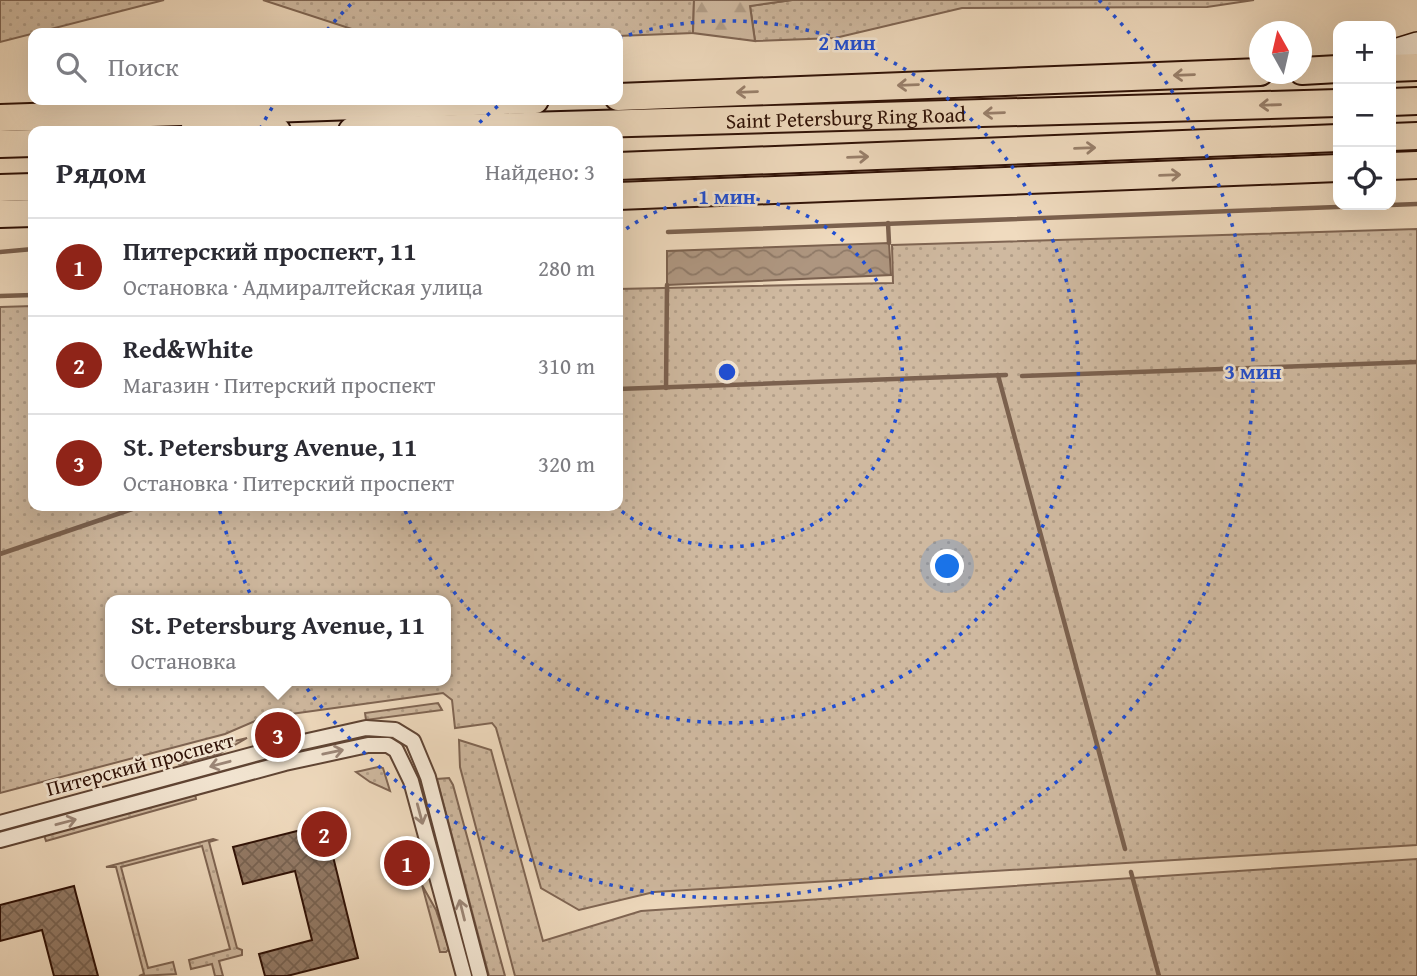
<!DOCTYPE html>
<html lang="ru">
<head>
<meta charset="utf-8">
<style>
  body { margin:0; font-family:"Gentium Book Plus",serif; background:#f7f7f7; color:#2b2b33 }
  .controls { position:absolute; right:21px; top:21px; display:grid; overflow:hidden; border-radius:14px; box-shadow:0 7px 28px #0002 }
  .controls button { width:63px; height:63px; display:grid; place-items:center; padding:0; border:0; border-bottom:2px solid #e1e1e2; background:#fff; color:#2b2b33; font:35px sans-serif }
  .compass { position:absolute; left:1249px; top:21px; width:63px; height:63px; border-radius:50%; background:#fff; box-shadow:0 7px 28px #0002; rotate:352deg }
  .you { position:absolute; left:948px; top:567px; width:24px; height:24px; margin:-18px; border:5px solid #fff; border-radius:50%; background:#1a73e8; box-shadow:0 0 0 10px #1a73e833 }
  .badge { display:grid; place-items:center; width:46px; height:46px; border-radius:50%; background:#8f2418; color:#fff; font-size:23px; font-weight:700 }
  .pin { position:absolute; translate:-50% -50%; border:4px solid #fff; box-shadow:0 2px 7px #0006 }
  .popup { position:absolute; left:105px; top:595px; width:346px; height:91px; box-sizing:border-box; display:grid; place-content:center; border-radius:14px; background:#fff; filter:drop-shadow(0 2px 5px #0005); font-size:23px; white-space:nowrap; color:#7c7c81 }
  .popup b { font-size:26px; color:#2b2b33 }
  .popup::after { content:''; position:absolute; left:50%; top:100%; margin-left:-14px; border:14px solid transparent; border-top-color:#fff }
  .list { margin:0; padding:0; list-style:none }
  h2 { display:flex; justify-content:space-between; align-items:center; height:91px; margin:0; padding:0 28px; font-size:30px }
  h2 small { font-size:23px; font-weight:400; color:#7c7c81 }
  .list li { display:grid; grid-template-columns:46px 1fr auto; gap:21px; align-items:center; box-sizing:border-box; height:98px; padding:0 28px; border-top:2px solid #e1e1e2 }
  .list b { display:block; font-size:26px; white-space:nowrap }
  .list p { margin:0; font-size:23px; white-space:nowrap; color:#7c7c81 }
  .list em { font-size:23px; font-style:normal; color:#7c7c81 }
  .icon { flex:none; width:38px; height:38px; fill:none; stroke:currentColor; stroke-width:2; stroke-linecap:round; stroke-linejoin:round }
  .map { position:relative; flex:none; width:1417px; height:976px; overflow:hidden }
  .search { position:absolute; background:#fff; box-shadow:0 7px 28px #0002; left:28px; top:28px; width:595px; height:77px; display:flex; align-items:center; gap:18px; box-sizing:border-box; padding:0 24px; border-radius:14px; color:#7c7c81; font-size:26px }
  .panel { position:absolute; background:#fff; box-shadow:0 7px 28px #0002; left:28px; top:126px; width:595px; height:385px; border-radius:14px }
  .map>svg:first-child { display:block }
</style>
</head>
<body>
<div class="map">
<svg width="1417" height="976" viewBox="0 0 1417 976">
  <defs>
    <pattern id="green-dots" width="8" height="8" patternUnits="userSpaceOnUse" patternTransform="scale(1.75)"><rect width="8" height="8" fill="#cfb9a0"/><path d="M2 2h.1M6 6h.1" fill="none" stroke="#b29e88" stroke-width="1.8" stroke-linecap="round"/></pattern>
    <pattern id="forest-firs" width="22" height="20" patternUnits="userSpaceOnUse" patternTransform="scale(1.75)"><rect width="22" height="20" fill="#cfb9a0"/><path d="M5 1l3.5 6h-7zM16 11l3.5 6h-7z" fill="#b29e88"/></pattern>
    <pattern id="water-waves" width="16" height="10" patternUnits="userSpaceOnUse" patternTransform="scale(1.75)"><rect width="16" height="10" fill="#ae9680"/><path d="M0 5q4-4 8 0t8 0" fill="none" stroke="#8e7967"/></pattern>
    <pattern id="building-cross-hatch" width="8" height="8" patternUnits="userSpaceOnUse" patternTransform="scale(1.75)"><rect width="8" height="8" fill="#937a66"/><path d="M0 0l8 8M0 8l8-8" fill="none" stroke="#786352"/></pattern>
  </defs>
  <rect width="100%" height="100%" fill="#f0dbbf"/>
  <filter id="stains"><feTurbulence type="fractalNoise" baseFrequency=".00286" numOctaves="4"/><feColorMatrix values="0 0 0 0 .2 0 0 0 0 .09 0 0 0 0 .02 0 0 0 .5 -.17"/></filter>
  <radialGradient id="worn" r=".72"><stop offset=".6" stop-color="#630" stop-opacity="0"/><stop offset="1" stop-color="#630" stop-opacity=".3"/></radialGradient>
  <g fill="url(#green-dots)" stroke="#7f6553" stroke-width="2" fill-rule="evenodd">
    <polygon points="0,0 164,0 0,42"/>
    <polygon points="263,0 694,0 693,33 618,36 618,33 364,33"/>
    <polygon points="792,0 1254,0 1207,7 962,8 835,38 755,41 750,6"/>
    <path d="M 1417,229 L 1417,845 L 654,892 L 579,910 L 541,888 L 496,728 L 492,723 L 455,728 L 452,700 L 443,693 L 262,718 L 225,734 L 0,793 L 0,307 L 33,306 L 33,506 L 618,506 L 618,289 L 893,283 L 892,245 ZM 110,600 L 446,600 L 446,681 L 110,681 Z"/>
    <polygon points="438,703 442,710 366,720 365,713"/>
    <polygon points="247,738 219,754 179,764 173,756"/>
    <polygon points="459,740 491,750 543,941 641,911 1417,859 1417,976 515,976 460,767"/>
    <polygon points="378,767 383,768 390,791 370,782 356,772"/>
    <polygon points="449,778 453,785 505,976 489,976 437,779"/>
    <polygon points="195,794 196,799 46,841 44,835"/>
    <polygon points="213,839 216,840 209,842 237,948 242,950 242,955 219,961 223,976 215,976 212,964 191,969 189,960 230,949 202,846 121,867 148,968 173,962 176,974 139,976 144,974 116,867 106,867"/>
    <polygon points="422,885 436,910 449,949 446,952 440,952"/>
  </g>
  <polygon fill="url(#forest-firs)" stroke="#7f6553" stroke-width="2" points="694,0 792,0 750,6 755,41 693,33"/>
  <polygon fill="url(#water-waves)" stroke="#7b614f" stroke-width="2" points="889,243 891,275 667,285 667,251"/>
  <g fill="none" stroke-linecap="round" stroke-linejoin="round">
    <g stroke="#7b614f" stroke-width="4.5">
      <polyline points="888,223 889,243"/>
      <polyline points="668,232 1417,204"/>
      <polyline points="0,252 33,249"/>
      <polyline points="0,296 33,295"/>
      <polyline points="998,375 1125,849"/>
      <polyline points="1022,376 1417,362"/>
      <polyline points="666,388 667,285"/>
      <polyline points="618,389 1006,375"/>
      <polyline points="0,554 141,506"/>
      <polyline points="1131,872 1159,976"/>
    </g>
  </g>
  <g fill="url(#building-cross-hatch)" stroke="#2f1106" stroke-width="2">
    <polygon points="325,824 358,958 287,976 265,976 259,954 312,940 295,871 243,884 233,847"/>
    <polygon points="74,886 76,894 98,976 54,976 42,930 0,941 0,905"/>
  </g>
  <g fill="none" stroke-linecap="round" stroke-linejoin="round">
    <g stroke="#5f4434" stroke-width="18">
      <g id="street">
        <polyline points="0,823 281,747 366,728 395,730 413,741 428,777 480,976"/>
        <polyline points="0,840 285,763 368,745 388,745 396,750 411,781 464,976"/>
      </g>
    </g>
    <g stroke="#2f1106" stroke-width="24">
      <polyline id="secondary" points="1391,51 1417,43"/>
    </g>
    <g stroke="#2f1106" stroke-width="30">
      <g id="highway">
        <polyline points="1391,68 1417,67"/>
        <polyline points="1302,71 1338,69"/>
        <polyline points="618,97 1260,72"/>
        <polyline points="1391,102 1417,101"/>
        <polyline points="0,118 535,100"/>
        <polyline points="195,127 277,131"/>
        <path id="s1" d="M 352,131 L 1338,103"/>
        <polyline points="1391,137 1417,136"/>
        <polyline points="0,144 33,143"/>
        <polyline points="618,166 1338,138"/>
        <polyline points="1391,166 1417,165"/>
        <polyline points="0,188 33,187"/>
        <polyline points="618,196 1338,168"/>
        <polyline points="0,214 33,213"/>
      </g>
    </g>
    <use href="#street" stroke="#f5e8d5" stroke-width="14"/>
    <use href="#secondary" stroke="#f5e8d5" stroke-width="21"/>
    <use href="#highway" stroke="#f0dbbf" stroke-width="26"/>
  </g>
  <defs><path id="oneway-shaft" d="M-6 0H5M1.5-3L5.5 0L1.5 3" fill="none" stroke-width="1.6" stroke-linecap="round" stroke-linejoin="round" transform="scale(1.75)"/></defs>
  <g stroke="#99806c">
    <use href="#oneway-shaft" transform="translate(1184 75) rotate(178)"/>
    <use href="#oneway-shaft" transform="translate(908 85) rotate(178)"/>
    <use href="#oneway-shaft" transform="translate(747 92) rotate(178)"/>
    <use href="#oneway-shaft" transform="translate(1270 105) rotate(178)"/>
    <use href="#oneway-shaft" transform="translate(994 113) rotate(178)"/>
    <use href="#oneway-shaft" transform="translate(1085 148) rotate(-2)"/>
    <use href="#oneway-shaft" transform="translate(858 157) rotate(-2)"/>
    <use href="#oneway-shaft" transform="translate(1170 175) rotate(-2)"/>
  </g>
  <g stroke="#9c8778">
    <use href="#oneway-shaft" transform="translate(333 752) rotate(-12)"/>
    <use href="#oneway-shaft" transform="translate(220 764) rotate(165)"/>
    <use href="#oneway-shaft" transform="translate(420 814) rotate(75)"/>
    <use href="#oneway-shaft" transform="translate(66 822) rotate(-15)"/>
    <use href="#oneway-shaft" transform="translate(462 910) rotate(-104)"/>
  </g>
  <g fill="none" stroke="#1d4ed8" stroke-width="3.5" stroke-dasharray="3.5 7">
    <path d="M618 235A175 175 0 1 1 615 506"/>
    <path d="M472 130A351 351 0 0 1 504 101M619 38A351 351 0 1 1 403 506"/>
    <path d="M260 129A526 526 0 0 1 276 101M327 30A526 526 0 0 1 355 0M1099 0A526 526 0 1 1 219 508"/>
  </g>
  <g text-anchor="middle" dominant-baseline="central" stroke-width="5" stroke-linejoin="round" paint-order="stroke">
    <g font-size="21" fill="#2f1106" stroke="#f5e8d5">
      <text stroke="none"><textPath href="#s1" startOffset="494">Saint Petersburg Ring Road</textPath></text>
      <text transform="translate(140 764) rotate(-15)">Питерский проспект</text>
    </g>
  </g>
  <circle cx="727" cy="372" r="10" fill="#1d4ed8" stroke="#f5e8d5" stroke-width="3.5"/>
  <g font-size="21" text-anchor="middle" font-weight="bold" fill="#1d4ed8" stroke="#f5e8d5" stroke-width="5" stroke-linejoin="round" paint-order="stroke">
    <text x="847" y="50">2 мин</text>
    <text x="727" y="204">1 мин</text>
    <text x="1253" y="379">3 мин</text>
  </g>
  <rect width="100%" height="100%" filter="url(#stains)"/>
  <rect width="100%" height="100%" fill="url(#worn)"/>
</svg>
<div class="controls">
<button>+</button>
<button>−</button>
<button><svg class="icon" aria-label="locate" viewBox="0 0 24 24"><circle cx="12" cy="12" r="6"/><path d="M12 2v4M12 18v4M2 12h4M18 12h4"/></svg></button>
</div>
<svg class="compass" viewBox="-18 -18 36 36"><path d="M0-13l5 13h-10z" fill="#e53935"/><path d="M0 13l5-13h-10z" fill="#7c7c81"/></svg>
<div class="you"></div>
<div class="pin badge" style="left:407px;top:863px">1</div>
<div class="pin badge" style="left:324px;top:834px">2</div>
<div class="pin badge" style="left:278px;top:735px">3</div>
<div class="popup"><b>St. Petersburg Avenue, 11</b>Остановка</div>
<div class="search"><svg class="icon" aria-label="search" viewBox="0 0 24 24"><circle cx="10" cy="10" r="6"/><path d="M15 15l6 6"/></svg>Поиск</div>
<section class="panel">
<h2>Рядом<small>Найдено: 3</small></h2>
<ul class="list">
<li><span class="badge">1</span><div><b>Питерский проспект, 11</b><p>Остановка · Адмиралтейская улица</p></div><em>280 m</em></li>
<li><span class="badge">2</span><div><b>Red&amp;White</b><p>Магазин · Питерский проспект</p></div><em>310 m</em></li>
<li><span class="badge">3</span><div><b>St. Petersburg Avenue, 11</b><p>Остановка · Питерский проспект</p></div><em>320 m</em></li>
</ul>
</section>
</div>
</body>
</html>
